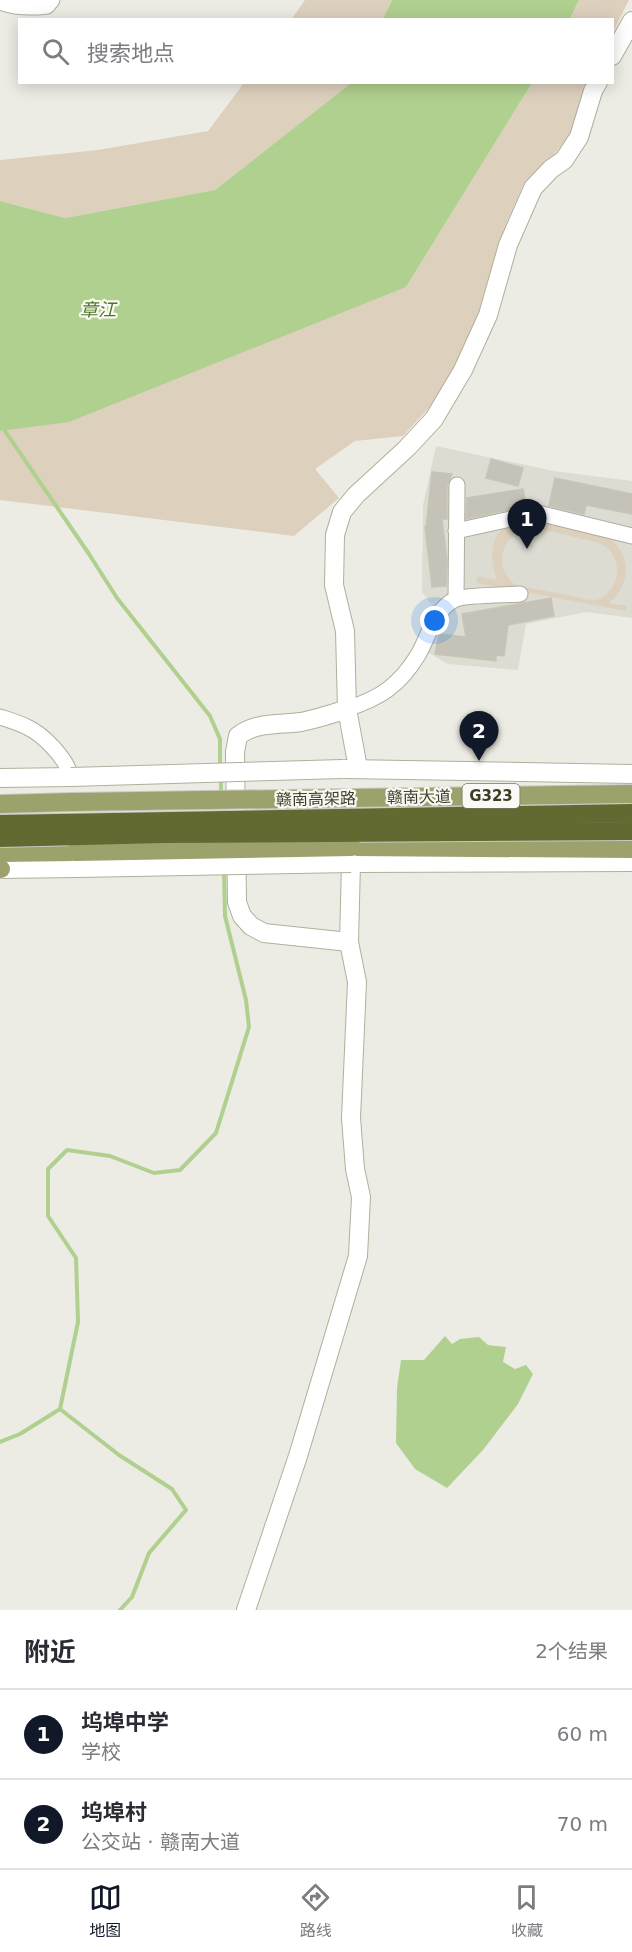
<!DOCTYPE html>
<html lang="zh">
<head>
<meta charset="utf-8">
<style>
  body { margin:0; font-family:"DejaVu Sans","Noto Sans SC",sans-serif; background:#f7f7f7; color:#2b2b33 }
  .you { position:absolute; left:435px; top:621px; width:21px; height:21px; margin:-15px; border:4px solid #fff; border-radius:50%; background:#1a73e8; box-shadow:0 0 0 9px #1a73e833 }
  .badge { display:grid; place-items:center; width:39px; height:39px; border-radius:50%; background:#111827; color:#fff; font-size:20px; font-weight:700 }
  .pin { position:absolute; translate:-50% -50px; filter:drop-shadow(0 2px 3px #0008) }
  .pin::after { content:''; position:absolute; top:32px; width:21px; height:18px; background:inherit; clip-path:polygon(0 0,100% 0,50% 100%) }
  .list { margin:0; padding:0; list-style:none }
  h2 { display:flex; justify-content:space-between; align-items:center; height:78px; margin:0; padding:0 24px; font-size:26px }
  h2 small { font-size:20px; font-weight:400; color:#7c7c81 }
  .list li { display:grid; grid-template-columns:39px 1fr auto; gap:18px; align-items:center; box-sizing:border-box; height:90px; padding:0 24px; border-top:2px solid #e1e1e2 }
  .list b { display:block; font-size:22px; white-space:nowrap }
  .list p { margin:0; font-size:20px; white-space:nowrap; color:#7c7c81 }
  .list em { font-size:20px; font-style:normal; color:#7c7c81 }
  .icon { flex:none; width:33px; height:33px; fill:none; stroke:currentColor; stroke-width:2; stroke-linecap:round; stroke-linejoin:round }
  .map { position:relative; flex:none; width:632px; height:1610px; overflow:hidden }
  .search { position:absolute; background:#fff; box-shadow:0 3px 15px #0003; left:18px; right:18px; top:18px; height:66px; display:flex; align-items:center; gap:15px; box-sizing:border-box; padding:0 21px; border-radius:0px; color:#7c7c81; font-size:22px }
  .sheet { height:258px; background:#fff }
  nav { display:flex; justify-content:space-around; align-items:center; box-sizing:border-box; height:84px; border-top:2px solid #e1e1e2; background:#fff; font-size:16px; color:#7c7c81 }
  nav a { display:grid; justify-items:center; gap:3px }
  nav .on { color:#111827 }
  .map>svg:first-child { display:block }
</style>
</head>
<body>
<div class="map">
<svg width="632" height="1610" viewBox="0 0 632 1610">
  <rect width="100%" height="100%" fill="#edece4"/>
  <polygon fill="#dddcd2" points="436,446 554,471 632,481 632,618 586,612 526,624 518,670 448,664 427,652 441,618 422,592 423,505"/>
  <g fill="#ddd1be" fill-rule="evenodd">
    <polygon points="305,0 392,0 383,19 291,20"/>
    <polygon points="579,0 629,0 613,32 612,20 570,20"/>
    <polygon points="244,83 351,83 215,190 65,218 0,201 0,160 98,150 208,131"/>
    <polygon points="532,83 589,83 574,130 554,155 524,183 504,229 484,307 473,335 439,397 403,436 355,441 315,469 339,498 294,536 0,500 0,431 5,431 406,287"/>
    <path d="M 531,517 L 606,536 C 632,553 632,584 609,603 L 627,606 L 626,611 L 476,583 L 478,576 L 497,580 C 490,561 488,536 509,524 C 515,521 524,520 531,517 ZM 528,528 L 536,528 L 599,543 C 611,549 618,559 617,573 C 616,584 607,598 595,600 C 588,600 579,597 572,596 C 554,592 535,589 517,586 C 492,569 500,535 528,528 Z"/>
  </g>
  <g fill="#b0d08f">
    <polygon points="392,0 579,0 570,19 383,19"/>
    <polygon points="351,83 532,83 406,287 69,422 0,431 0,201 65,218 215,190"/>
    <polygon points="445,1336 452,1344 460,1339 479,1337 488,1345 506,1347 503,1362 515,1369 526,1365 533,1374 518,1404 483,1450 447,1488 415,1469 396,1443 397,1388 401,1360 424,1360"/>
  </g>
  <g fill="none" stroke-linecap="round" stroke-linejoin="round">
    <g stroke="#b0d08f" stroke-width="4">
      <polyline points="5,427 5,431 89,554 117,598 210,716 220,739 220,768"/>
      <polyline points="221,778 221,795"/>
      <polyline points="60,1409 119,1455 172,1489 186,1510 149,1553 132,1597 120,1610"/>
      <polyline points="0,1442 20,1434 60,1409 78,1322 76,1258 48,1216 48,1169 67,1150 110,1156 154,1173 180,1170 216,1133 249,1027 246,1000 225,916 224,871"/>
    </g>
  </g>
  <g fill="#c5c3b7" stroke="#c7c5b7" stroke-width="1.5">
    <polygon points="491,459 523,468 518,486 486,478"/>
    <polygon points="432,472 452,474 447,485 447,519 442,519 447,561 446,586 432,587 425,527 426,527"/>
    <polygon points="555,478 632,494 632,514 586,505 584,514 549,506"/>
    <polygon points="523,489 526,506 466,519 467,498"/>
    <polygon points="551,598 554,616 508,625 504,656 496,655 496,661 435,654 439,634 466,637 462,614"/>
  </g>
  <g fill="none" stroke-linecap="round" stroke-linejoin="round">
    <g stroke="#aead9f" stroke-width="17">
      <g id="street">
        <path d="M 0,2 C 15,8 31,8 47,6 L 52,0"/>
        <polyline points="456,531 538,513 632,536"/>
        <polyline points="456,599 457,485"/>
        <path d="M 347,709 C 380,698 399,686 418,655 C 429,636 434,609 456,599 C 464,595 508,595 520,594"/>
        <path d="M 0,717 C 9,720 19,723 27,727 C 44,735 67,759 71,777"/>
      </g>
    </g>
    <g stroke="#afb09a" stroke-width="20">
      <g id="secondary">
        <polyline points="612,56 632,21"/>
        <path d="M 347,709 C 332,714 316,719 301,722 C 280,725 255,722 238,736 L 235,752 L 237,902 L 242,916 L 251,926 L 264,933 L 349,942"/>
        <polyline points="358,768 347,709 345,631 334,585 335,535 342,512 356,495 407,448 434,419 463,370 488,315 508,245 533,188 551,169 564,160 579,137 593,91 598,82"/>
        <polyline points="346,769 632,774"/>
        <polyline points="0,778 71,777"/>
        <polyline points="0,869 77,868"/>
        <polyline points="246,1610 298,1456 358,1256 361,1197 355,1169 351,1118 357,982 349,942 351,863 632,862"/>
      </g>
    </g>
    <g stroke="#c9c9c2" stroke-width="20">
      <g id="primary">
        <polyline points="349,798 632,794"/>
        <polyline points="0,804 73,802"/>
        <polyline points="352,847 632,849"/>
        <polyline points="0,853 75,852"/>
        <polyline points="0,869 1,869"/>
      </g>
    </g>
    <use href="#street" stroke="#fff" stroke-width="15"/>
    <use href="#secondary" stroke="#fff" stroke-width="18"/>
    <use href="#primary" stroke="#9da16b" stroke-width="18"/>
    <g stroke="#afb09a" stroke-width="20" stroke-linecap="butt">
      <g id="secondary-bridge">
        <polyline points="71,777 343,769"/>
        <polyline points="77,868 351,863"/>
      </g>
    </g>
    <g stroke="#c9c9c2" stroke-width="20" stroke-linecap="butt">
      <g id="primary-bridge">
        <polyline points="73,802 349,798"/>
        <polyline points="75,852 352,847"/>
      </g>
    </g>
    <g stroke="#c9c9c2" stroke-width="20" stroke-linecap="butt">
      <g id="highway-bridge">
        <polyline points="0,824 632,813"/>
        <polyline points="0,838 162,834 632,831"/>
      </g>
    </g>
    <use href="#secondary-bridge" stroke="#fff" stroke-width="18"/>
    <use href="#primary-bridge" stroke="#9da16b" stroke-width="18"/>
    <use href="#highway-bridge" stroke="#626931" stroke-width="18"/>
  </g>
  <g text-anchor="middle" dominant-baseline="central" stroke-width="4.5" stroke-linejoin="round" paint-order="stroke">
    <rect fill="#faf9f5" stroke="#767663" stroke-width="1.5" x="462.5" y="784" width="57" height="24" rx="4.5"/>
    <g font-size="15" font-weight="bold" fill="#3d3e24">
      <text x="491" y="796">G323</text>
    </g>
    <g font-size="16" fill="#3d3e24" stroke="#faf9f5">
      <text transform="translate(419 797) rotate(-1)">赣南大道</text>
      <text transform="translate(316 799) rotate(-1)">赣南高架路</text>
    </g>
    <g font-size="18" font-style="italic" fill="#4d7820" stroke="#faf9f5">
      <text x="98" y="309">章江</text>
    </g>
  </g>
</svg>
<div class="you"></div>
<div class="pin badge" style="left:527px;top:549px">1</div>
<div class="pin badge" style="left:479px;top:761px">2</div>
<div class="search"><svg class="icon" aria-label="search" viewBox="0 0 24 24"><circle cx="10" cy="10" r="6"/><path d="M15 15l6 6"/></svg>搜索地点</div>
</div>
<section class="sheet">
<h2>附近<small>2个结果</small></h2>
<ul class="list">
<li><span class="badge">1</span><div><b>坞埠中学</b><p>学校</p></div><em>60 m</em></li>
<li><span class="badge">2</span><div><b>坞埠村</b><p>公交站 · 赣南大道</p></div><em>70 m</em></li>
</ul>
</section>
<nav>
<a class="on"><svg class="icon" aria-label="map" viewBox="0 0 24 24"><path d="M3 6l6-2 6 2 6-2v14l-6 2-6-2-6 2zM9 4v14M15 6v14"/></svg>地图</a>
<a><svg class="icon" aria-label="directions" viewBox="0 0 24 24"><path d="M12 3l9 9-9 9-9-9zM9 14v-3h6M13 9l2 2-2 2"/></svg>路线</a>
<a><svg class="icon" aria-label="saved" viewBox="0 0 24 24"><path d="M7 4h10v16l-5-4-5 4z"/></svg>收藏</a>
</nav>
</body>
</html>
